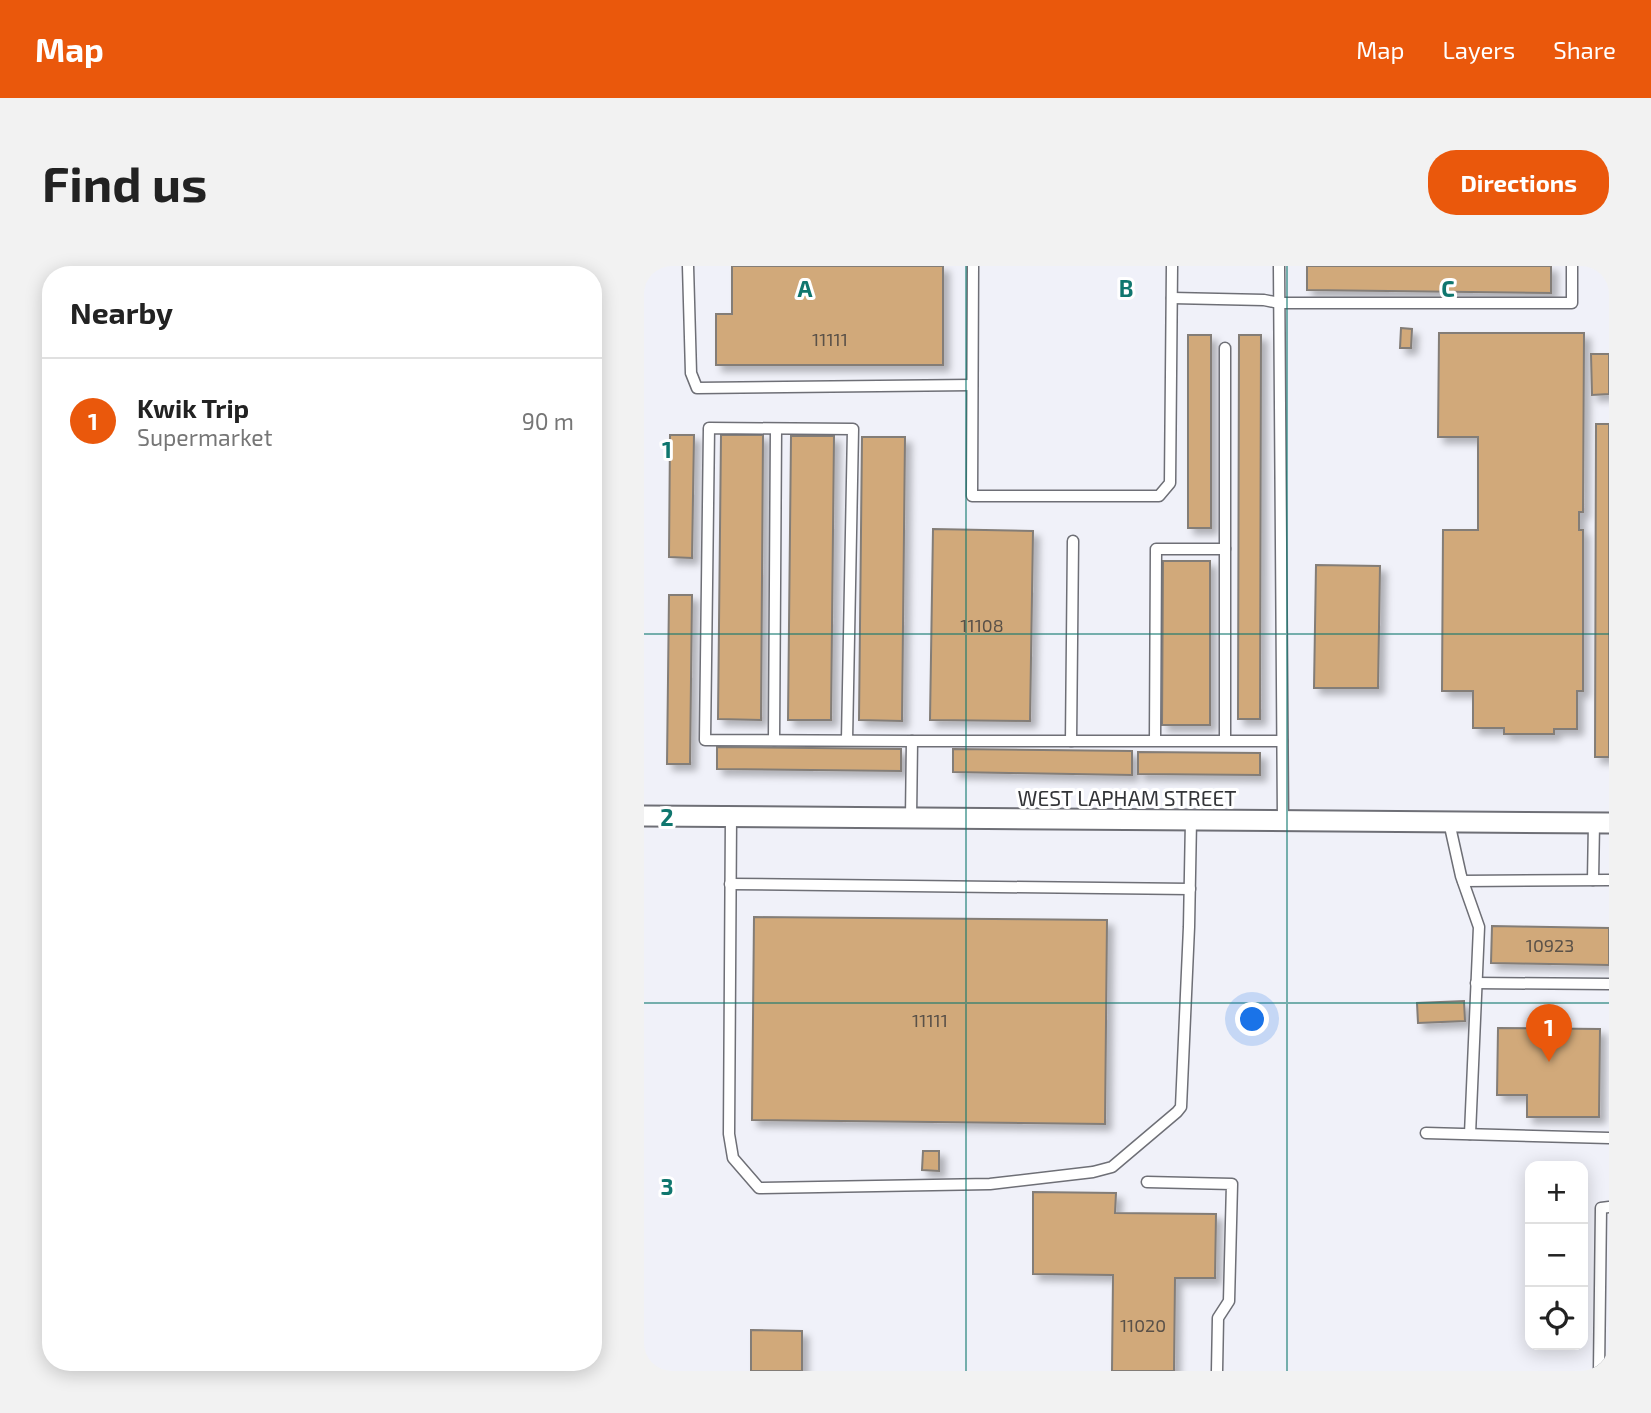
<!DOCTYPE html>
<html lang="en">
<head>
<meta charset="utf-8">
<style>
  body { margin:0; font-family:"Exo 2",sans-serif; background:#f2f2f2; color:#222 }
  .controls { position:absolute; right:21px; bottom:21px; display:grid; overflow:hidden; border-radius:14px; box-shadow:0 4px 18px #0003 }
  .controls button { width:63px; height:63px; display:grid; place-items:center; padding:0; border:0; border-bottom:2px solid #e0e0e0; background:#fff; color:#222; font:35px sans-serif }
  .you { position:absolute; left:609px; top:754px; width:24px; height:24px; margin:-18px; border:5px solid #fff; border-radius:50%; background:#1a73e8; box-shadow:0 0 0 10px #1a73e833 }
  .badge { display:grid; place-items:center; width:46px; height:46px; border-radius:50%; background:#ea580c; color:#fff; font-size:23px; font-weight:700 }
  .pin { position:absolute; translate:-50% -58px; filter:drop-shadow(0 2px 4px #0008) }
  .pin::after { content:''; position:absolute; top:37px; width:24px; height:21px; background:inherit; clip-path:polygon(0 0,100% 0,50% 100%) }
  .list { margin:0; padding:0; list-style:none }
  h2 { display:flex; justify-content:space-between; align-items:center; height:91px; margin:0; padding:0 28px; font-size:30px }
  h2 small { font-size:23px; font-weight:400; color:#767676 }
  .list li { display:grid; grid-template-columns:46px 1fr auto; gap:21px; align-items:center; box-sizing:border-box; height:126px; padding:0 28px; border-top:2px solid #e0e0e0 }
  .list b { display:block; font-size:26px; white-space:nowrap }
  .list p { margin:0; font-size:23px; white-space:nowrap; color:#767676 }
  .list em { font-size:23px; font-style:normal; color:#767676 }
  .icon { flex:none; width:38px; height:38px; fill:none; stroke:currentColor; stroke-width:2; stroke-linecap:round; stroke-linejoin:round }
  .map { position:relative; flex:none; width:965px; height:1105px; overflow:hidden; border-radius:28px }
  header { display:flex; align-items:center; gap:42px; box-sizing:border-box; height:98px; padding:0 35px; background:#ea580c; color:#fff }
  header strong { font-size:33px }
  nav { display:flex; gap:38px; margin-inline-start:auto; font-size:24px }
  .intro { display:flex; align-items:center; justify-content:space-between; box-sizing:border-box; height:168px; padding:0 42px }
  h1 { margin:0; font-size:49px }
  .button { padding:18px 32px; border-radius:28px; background:#ea580c; color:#fff; font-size:24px; font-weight:700 }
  main { display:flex; gap:42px; padding:0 42px }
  aside { flex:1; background:#fff; border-radius:28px; box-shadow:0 4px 18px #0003 }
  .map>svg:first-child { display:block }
</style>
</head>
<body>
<header>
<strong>Map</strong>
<nav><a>Map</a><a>Layers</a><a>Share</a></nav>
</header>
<div class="intro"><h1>Find us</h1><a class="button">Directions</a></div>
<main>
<aside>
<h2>Nearby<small></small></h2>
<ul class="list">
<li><span class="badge">1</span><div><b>Kwik Trip</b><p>Supermarket</p></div><em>90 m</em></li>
</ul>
</aside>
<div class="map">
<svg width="965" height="1105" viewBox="0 0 965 1105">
  <defs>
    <filter id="shadow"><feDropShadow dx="6" dy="6" stdDeviation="3.5" flood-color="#0004"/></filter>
  </defs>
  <rect width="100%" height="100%" fill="#f0f1f9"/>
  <g fill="#d1a97a" stroke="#837d77" stroke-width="2" filter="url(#shadow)">
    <polygon points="88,0 299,0 299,99 72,99 72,48 88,48"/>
    <polygon points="663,0 907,0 907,27 663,24"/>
    <polygon points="757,62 768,63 767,82 756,82"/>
    <polygon points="795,67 940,67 939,246 935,246 935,264 939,264 939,425 933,425 933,463 910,463 910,468 860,468 860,462 829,462 829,425 798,425 799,264 834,264 834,171 794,171"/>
    <rect x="544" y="69" width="23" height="193"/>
    <polygon points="595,69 617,69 616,453 594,453"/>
    <polygon points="947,88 965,88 965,128 948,129"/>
    <polygon points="952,158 965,158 965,491 951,491"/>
    <polygon points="26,169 50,169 48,292 25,291"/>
    <polygon points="77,169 119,169 117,454 74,453"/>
    <polygon points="147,170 190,170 187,454 144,454"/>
    <polygon points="218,171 261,171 258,455 215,454"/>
    <polygon points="289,263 389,265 386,455 286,454"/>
    <polygon points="519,295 566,295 566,459 518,459"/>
    <polygon points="672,299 736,300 734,422 670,422"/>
    <polygon points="25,329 48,329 46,498 23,498"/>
    <polygon points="73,481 257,483 257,505 73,503"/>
    <polygon points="309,483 488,485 488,509 309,506"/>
    <polygon points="494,486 616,487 616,509 494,508"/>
    <polygon points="110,651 463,654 461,858 108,854"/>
    <polygon points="848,660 965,662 965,699 847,697"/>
    <polygon points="820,735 821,755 774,757 773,737"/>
    <polygon points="854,762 956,763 955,851 883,851 883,829 853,829"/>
    <polygon points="279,885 295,885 295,905 278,904"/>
    <polygon points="389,926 472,927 471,947 572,948 571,1012 531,1012 530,1105 468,1105 469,1009 389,1008"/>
    <polygon points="107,1064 158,1065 158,1105 107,1105"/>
  </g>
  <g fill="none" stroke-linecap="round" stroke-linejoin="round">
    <g stroke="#6e6f76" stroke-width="13">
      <g id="service">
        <polyline points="44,0 47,107 53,122 328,119"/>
        <polyline points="329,0 328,230 515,230 526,217 528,0"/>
        <polyline points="635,0 639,555"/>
        <polyline points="528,32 620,34 635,37 928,37 928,0"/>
        <polyline points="581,82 581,474"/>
        <polyline points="130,474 132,163"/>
        <polyline points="203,474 209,163 65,162 61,474 268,475"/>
        <polyline points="511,474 512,283 581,283"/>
        <polyline points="427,475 429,275"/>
        <polyline points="87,550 85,868 89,892 115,922 346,918 449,906 468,901 533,846 537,841 545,661 547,554"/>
        <polyline points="267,552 268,475 638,475"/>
        <polyline points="805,556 817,610 835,661 826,868"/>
        <polyline points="949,614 950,557"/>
        <polyline points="819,615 965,614"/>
        <polyline points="86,618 546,623"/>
        <polyline points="832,717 965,718"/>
        <polyline points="782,867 965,872"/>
        <polyline points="503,916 588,918 585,1035 574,1052 573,1105"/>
        <polyline points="955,1105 957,942 965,941"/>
      </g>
    </g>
    <g stroke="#6e6f76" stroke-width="23">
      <polyline id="minor" points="0,550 965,557"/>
    </g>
    <use href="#service" stroke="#fff" stroke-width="10"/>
    <use href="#minor" stroke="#fff" stroke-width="19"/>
  </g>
  <path fill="none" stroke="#0f766e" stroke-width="2" stroke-opacity="0.55" d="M 322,0 L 322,1105M 643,0 L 643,1105M 0,368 L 965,368M 0,737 L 965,737"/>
  <g text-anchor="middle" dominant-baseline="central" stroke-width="6" stroke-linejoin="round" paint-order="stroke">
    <g font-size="18" fill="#5a5148">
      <text x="186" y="73">11111</text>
      <text x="338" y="359">11108</text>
      <text x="906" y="679">10923</text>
      <text x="286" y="754">11111</text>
      <text x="499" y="1059">11020</text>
    </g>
    <g font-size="21" fill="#333437" stroke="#fff">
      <text x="483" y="531">WEST LAPHAM STREET</text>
    </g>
  </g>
  <g font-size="23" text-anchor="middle" font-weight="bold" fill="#0f766e" stroke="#fff" stroke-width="6" stroke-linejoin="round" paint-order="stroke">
    <text x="161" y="31">A</text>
    <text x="482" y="31">B</text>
    <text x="804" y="31">C</text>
    <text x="23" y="192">1</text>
    <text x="23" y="560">2</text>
    <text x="23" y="929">3</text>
  </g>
</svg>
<div class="controls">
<button>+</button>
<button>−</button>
<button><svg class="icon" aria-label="locate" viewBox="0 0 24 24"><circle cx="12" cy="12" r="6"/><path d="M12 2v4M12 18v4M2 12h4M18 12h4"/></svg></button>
</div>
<div class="you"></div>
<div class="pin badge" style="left:905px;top:796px">1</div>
</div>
</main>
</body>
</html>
